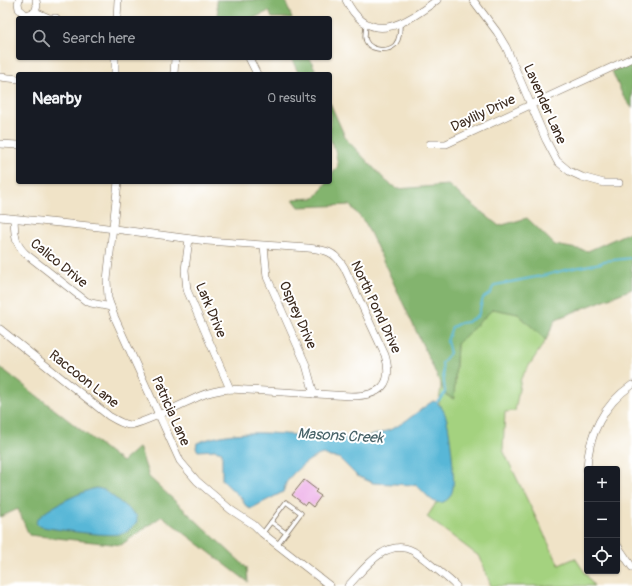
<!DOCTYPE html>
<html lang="en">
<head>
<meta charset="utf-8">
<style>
  body { margin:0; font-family:Pangolin,sans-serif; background:#20242c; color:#f1f3f6 }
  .controls { position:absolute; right:12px; bottom:12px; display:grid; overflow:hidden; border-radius:4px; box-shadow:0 1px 3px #0004 }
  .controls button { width:36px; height:36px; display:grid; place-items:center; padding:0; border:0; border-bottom:1px solid #363941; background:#171b24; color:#f1f3f6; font:20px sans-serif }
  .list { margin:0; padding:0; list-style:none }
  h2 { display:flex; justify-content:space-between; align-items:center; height:52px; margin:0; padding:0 16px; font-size:17px }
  h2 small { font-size:13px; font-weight:400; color:#9ea1a6 }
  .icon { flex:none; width:22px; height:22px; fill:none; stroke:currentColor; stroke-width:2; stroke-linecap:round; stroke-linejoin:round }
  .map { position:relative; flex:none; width:632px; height:586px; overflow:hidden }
  .search { position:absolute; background:#171b24; box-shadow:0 1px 3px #0004; left:16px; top:16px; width:316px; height:44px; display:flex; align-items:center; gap:10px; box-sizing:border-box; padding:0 14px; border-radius:4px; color:#9ea1a6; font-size:15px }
  .panel { position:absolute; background:#171b24; box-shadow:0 1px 3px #0004; left:16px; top:72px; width:316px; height:112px; border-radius:4px }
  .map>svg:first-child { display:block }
</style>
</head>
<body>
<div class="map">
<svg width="632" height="586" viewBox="0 0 632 586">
  <rect width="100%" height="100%" fill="#fff"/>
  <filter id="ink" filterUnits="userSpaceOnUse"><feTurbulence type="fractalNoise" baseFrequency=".025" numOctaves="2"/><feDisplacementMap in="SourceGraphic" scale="8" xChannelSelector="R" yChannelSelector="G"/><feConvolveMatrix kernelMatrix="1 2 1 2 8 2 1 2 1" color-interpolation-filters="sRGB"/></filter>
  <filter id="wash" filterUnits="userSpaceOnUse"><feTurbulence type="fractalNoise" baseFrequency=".012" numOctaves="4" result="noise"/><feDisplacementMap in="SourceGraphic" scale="16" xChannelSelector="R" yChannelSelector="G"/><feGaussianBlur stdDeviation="0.9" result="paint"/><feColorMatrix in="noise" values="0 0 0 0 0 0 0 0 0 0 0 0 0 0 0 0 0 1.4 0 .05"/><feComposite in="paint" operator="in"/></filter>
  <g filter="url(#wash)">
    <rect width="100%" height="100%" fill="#f0e3c7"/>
    <polygon fill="#a4d27f" stroke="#707e4e" points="493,308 518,314 546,340 521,378 515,411 505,412 503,450 559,565 575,558 594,586 491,586 480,557 427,517 436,503 449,498 447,420 439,404 441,385 446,395 454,398 457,344"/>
    <g fill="#83b46e" stroke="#5f6f46">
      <polygon points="216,0 285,0 292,18 272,18 269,11 254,18 219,18"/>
      <polygon points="291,58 310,58 317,74 299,74"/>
      <polygon points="632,63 632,108 623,96 612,71"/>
      <polygon points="330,103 346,139 386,181 397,189 448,185 499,226 527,218 555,245 588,251 632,231 632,289 556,319 546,340 518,314 493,309 457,344 454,399 446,395 366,224 350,205 299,207 293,199 315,198 327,182 330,182 330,177 338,166 335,150 330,139"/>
      <polygon points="0,367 122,462 139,447 149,477 247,568 248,582 162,516 121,545 29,535 18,509 0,517"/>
    </g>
    <g fill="#59b7d7" stroke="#4a707a">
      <path d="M 433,401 C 439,402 444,410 446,417 C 450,429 455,476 453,488 C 452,494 449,500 443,502 C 431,506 425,490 415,485 L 373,483 L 357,476 L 339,458 L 330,457 L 324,454 C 313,455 294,471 288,480 C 285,483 285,488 283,492 L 250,509 L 245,505 L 242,499 L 222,480 L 222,452 L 215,450 L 198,451 L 196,448 L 197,443 C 237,427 279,434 321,437 C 342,438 364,439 384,432 C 403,426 417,411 433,401 Z"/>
      <path d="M 96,488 L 105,490 L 137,516 L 137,522 C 133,526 129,531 123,533 C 112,538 63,530 48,528 L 39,526 L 36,523 C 38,511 83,491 96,488 Z"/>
    </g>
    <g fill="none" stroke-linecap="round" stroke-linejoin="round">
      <polyline stroke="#59b7d7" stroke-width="2" points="436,403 443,396 445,392 442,363 450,353 447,341 452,327 460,323 467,322 478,316 483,298 491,293 492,289 495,285 546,275 569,269 601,263 604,261 632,258"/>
    </g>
    <g id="blocks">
      <polygon fill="#ecaae6" points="304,480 317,490 315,492 321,496 313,507 307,502 305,505 292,495"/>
    </g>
  </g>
  <g filter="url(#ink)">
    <use href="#blocks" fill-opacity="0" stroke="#7a6b59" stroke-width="1"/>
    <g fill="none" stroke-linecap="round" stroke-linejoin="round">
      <g stroke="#7a6b59" stroke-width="5">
        <g id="service">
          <path d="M 366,24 C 366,28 365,33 365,37 C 366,50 386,53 395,45 C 400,39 400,31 400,24"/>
          <polyline points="271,522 286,533"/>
          <polyline points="262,534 286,502 301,513 277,545"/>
        </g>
      </g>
      <g stroke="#7a6b59" stroke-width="8">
        <g id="minor">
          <polyline points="19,0 18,3 19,9 26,15 35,12 37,6 36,0"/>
          <path d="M 346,0 C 370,48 406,23 437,0"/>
          <polyline points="473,0 497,32 506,47 546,140 557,161 569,171 582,177 604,183 619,183"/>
          <polyline points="35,12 49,18 56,18"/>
          <polyline points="117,18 118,0"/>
          <polyline points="115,58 115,74"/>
          <polyline points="249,58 257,74"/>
          <polyline points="174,74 175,58"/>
          <polyline points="0,77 18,79"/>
          <polyline points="0,144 18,145"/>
          <polyline points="430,144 446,144 632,58"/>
          <polyline points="118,182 107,280 108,298 114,316 180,461 197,481 231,510 254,525 262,533 330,586"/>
          <path d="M 0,217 L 99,227 L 207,241 L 308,248 C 326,250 334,251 344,267 L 385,355 C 394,385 380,396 351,396 L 230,389 C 219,390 209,392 200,396 C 186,402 141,425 129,425 C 122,424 114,419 109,416 L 0,329"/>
          <path d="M 14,219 C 15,235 14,243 26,254 L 86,301 L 91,303 L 111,307"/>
          <polyline points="189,239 185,270 187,290 230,389"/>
          <polyline points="264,246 267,277 306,365 314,394"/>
          <path d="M 587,469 C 588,435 604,404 632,385"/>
          <polyline points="617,545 632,567"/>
          <path d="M 348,586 C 364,569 386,537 413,551 C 418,554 423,558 428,562 C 437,570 447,577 456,586"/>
        </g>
      </g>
      <use href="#service" stroke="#fff" stroke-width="3.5"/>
      <use href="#minor" stroke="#fff" stroke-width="7"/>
    </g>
  </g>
  <g text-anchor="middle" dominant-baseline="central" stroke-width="4" stroke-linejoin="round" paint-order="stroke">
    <g font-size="14" fill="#3b2a1e" stroke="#fff">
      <text transform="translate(545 104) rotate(66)">Lavender Lane</text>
      <text transform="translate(483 113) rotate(-25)">Daylily Drive</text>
      <text transform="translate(59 263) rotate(39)">Calico Drive</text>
      <text transform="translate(376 307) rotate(65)">North Pond Drive</text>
      <text transform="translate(211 310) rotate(67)">Lark Drive</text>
      <text transform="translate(298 315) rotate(66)">Osprey Drive</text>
      <text transform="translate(84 379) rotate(38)">Raccoon Lane</text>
      <text transform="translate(171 411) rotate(66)">Patricia Lane</text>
    </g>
    <g font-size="15" font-style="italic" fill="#476268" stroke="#fff">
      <text transform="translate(340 436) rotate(3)">Masons Creek</text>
    </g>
  </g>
</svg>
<div class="controls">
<button>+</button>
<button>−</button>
<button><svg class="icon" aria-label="locate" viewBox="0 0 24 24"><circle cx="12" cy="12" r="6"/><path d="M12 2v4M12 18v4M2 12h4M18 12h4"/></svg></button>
</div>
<div class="search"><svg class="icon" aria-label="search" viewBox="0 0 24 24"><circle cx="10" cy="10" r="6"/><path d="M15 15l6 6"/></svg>Search here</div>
<section class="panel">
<h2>Nearby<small>0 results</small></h2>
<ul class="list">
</ul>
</section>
</div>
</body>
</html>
